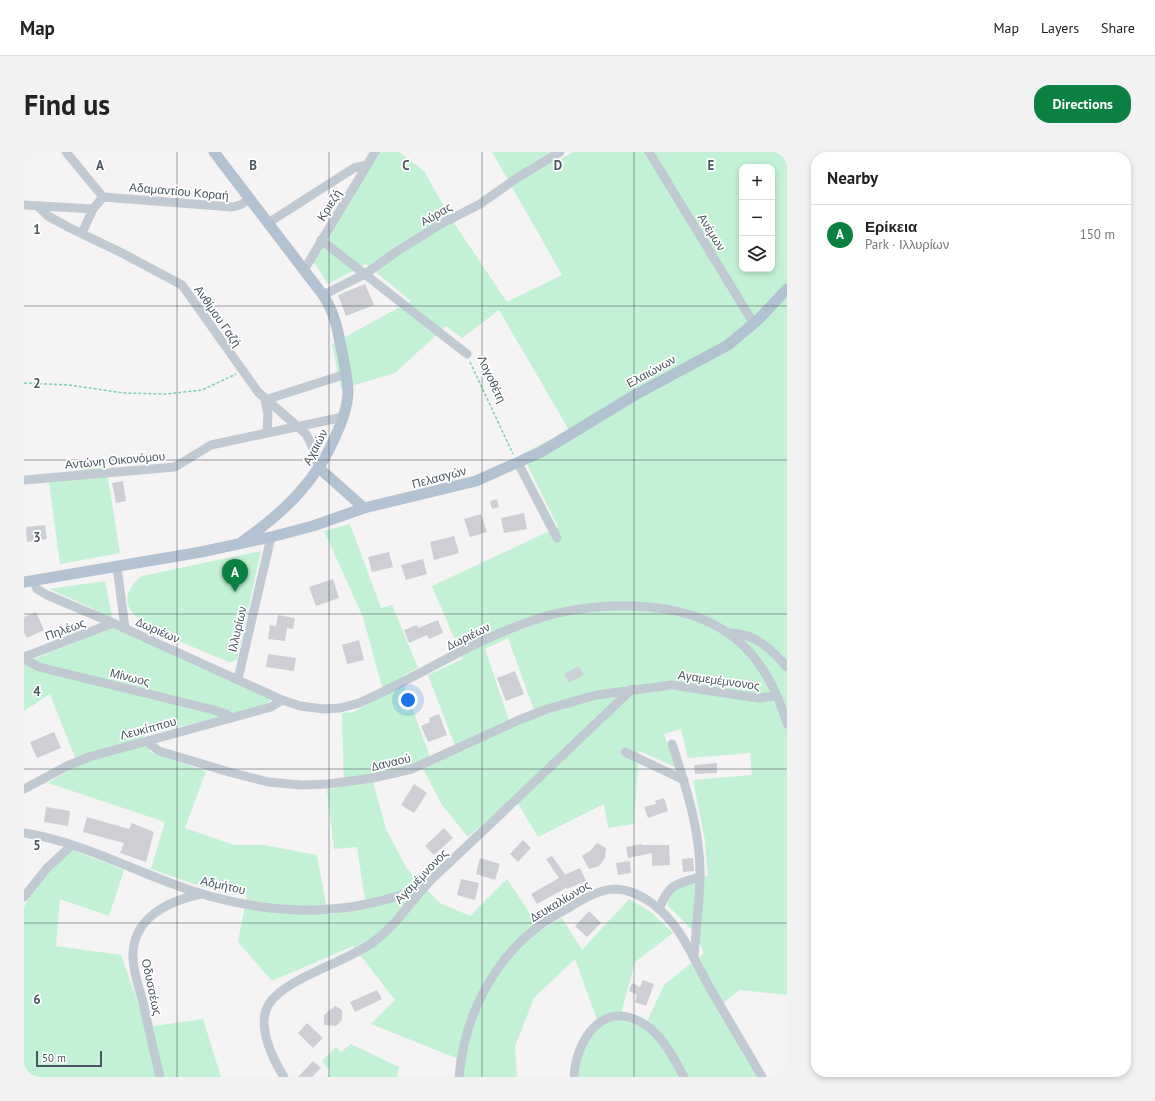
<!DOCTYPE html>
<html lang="en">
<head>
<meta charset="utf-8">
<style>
  body { margin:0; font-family:"PT Sans",sans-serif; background:#f2f2f2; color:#222 }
  .controls { position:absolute; right:12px; top:12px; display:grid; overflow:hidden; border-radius:8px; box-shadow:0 2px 6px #0003 }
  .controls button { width:36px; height:36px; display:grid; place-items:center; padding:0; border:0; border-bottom:1px solid #e0e0e0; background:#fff; color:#222; font:20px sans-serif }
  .scale { position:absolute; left:12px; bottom:10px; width:66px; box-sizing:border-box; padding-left:4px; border:2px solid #4a5661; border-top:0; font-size:11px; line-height:14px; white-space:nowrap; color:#4a5661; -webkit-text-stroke:3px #fff; paint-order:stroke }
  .you { position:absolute; left:384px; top:548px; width:14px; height:14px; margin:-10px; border:3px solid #fff; border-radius:50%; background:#1a73e8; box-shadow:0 0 0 6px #1a73e833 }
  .badge { display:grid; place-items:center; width:26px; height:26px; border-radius:50%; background:#0b8043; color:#fff; font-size:13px; font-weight:700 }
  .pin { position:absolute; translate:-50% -33px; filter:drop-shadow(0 1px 2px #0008) }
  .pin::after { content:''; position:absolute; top:21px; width:14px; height:12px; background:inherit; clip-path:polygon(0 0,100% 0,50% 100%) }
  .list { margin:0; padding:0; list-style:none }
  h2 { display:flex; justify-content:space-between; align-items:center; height:52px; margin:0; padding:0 16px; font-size:17px }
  h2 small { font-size:13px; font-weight:400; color:#767676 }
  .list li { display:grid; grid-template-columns:26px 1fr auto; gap:12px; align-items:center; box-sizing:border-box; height:60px; padding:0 16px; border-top:1px solid #e0e0e0 }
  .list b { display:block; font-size:15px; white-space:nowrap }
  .list p { margin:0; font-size:13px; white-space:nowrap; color:#767676 }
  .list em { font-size:13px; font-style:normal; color:#767676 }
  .icon { flex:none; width:22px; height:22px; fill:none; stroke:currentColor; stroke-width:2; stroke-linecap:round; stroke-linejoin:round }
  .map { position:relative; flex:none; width:763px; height:925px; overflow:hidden; border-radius:16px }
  header { display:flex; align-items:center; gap:24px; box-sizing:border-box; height:56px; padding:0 20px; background:#fff; border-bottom:1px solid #e0e0e0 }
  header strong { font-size:19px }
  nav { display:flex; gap:22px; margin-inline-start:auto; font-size:14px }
  .intro { display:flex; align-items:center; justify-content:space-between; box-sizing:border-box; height:96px; padding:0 24px }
  h1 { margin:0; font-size:28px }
  .button { padding:10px 18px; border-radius:16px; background:#0b8043; color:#fff; font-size:14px; font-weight:700 }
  main { display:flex; gap:24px; padding:0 24px }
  aside { flex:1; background:#fff; border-radius:16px; box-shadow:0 2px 6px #0003 }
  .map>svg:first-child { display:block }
</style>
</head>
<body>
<header>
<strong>Map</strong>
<nav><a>Map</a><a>Layers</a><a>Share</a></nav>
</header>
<div class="intro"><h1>Find us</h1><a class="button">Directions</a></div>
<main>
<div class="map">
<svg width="763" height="925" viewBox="0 0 763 925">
  <rect width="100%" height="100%" fill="#f5f3f3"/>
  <g fill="#c3f1d5" fill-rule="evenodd">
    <path d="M 354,0 L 375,0 L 400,19 L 426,65 L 483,150 L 538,123 L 468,0 L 525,0 L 532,10 L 549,0 L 763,0 L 763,843 L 716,838 L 697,853 L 735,925 L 554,925 C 557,905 561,888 575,873 L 551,807 L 510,846 L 491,894 L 493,925 L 437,925 L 437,908 L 347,872 L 371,848 L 329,794 L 248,829 L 214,790 L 223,743 L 179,735 L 127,717 L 141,670 L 24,631 L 54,613 L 26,542 L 0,559 L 0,511 L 90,475 L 70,457 L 25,437 L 81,429 L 90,475 L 247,547 L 243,552 L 226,558 L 119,583 L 126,600 L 182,619 L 161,676 L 210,693 L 240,693 L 293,703 L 304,763 L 342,755 L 333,695 L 310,697 L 303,638 L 320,634 L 318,561 L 330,560 L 360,543 L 339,465 L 300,379 L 326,372 L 357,456 L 368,453 L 394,516 L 377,525 L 409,613 L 433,599 L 404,523 L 439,507 L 408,434 L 534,375 L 498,302 L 545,278 L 475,158 L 438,186 L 422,174 L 371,221 L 317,237 L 308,192 L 387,149 L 342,112 L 304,132 L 289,109 ZM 718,15 L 748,15 L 748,117 L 718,117 ZM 484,486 L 512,564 L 487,574 L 461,497 ZM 657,577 L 664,606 L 726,601 L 728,623 L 669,628 L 681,689 L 684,724 L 663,730 L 644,741 L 644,754 L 670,780 L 680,801 L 640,833 L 621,874 L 596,866 L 611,810 L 649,781 L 627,760 L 605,747 L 558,798 L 538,766 L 517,778 L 483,727 L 446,764 L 416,751 L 383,717 L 362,677 L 349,630 L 396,611 L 418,653 L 444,685 L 490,645 L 514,685 L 580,652 L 584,676 L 610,672 L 615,599 L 651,615 L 640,582 Z"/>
    <polygon points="82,314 96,401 36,412 24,323"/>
    <path d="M 237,399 L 213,508 L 205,510 C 182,500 121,478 108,460 C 97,447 107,432 118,424 Z"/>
    <polygon points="46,697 100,718 85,764 36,747 32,794 97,803 123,875 179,867 197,925 0,925 0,755 7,740"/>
    <polygon points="327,892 375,915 373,925 303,925 306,919 298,909 312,895 317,900"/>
  </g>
  <g fill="#cdcfd5">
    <polygon points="341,132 350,153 322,164 314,143"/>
    <polygon points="99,329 102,349 92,351 88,331"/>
    <polygon points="473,347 475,355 468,357 466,349"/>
    <polygon points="500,361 503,377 480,381 477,366"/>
    <polygon points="457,362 463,380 446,385 440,367"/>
    <polygon points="21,373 23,387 3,390 2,375"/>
    <polygon points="430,384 435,401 410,408 406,390"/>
    <polygon points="365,400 369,415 348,420 344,405"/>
    <polygon points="399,407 403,422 382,428 377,413"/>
    <polygon points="309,427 315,446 292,454 285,435"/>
    <polygon points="12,460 20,478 3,486 0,480 0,465"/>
    <polygon points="254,463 271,466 269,477 263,476 261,489 244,487 246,473 252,474"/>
    <polygon points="414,468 419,481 405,487 403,483 385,491 380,478 393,473 394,476"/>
    <polygon points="335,488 340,508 323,512 318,493"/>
    <polygon points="244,502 272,506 270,519 242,515"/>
    <polygon points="555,514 560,523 545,531 540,522"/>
    <polygon points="491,519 500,542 482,549 473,526"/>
    <polygon points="415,562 423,583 404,590 397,574 406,570 405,566"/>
    <polygon points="30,580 37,596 13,606 6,590"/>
    <polygon points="693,611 693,621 671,622 670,613"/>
    <polygon points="390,632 403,641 390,661 377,653"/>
    <polygon points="640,646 644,659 624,666 620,655 632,652 631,649"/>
    <polygon points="22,655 46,659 44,674 20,670"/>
    <polygon points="63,665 105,677 108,671 130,680 122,710 96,701 100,691 59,680"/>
    <polygon points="420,676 429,686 410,703 401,694"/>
    <polygon points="499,688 507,696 494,710 486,702"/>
    <polygon points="573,691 582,696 581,706 575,714 565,717 558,704 566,699"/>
    <polygon points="618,692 618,693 645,693 646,713 628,714 628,701 604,706 602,695"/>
    <polygon points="528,704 541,722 538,724 556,716 562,729 543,737 542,736 513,752 507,742 535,726 522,707"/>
    <polygon points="456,706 476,712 471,728 452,722"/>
    <polygon points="669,706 670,719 659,720 658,707"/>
    <polygon points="606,709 607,721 594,723 592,711"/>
    <polygon points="437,727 455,731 451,748 433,743"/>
    <polygon points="565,759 577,771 563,785 551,774"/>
    <polygon points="619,828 630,832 622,854 611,850 613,843 605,839 608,831 616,835"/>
    <polygon points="353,838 358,847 331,860 326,850"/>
    <polygon points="311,854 318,858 318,868 312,874 300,873 300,863"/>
    <polygon points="283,871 299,886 289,896 274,881"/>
    <polygon points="289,909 297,916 288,925 274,925"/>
  </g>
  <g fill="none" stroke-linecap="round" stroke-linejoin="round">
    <g stroke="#7ad0a6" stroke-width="1.5" stroke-dasharray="3 2" stroke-linecap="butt">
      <polyline points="446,210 489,302"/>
      <polyline points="0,231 45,233 100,241 142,242 178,238 212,222"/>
    </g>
    <g stroke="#c1cad2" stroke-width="9">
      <polyline points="42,0 79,45"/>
      <polyline points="625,0 730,172"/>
      <polyline points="79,45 208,55 216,53 226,47"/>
      <polyline points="0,53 69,57"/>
      <polyline points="14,54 24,64 44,75 98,101 158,133 234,240 282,282 289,296 295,316"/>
      <polyline points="244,71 330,16 343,13"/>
      <polyline points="58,81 69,57 79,45"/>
      <polyline points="297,88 443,202"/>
      <polyline points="280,118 351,0"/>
      <polyline points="299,143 341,122 375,98 417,72 456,52 493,26 536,0"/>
      <polyline points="243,280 244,262 241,248 322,222"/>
      <polyline points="494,311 533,386"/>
      <polyline points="0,328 151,315 187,293 319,265"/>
      <polyline points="93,415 101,476"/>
      <path d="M 9,428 L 13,437 L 23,443 L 89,471 L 258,548 L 276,554 L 300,557 L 316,556 L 335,551 C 395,525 450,487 513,467 C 544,457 578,453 611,454 C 692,457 740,493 763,572"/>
      <path d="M 707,481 C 732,482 747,497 763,515"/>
      <polyline points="0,505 89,471"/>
      <polyline points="0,507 15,515 190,558 202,562 207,566"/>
      <polyline points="214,527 247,385"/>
      <polyline points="125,589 127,593 135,599 205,620 244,630 277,633 304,632 349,626 388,617 495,568 523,557 572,543 648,533 734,546 753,544"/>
      <path d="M 648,592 C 662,635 677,680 676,726 C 675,752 672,779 670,805"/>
      <polyline points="601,600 660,628"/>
      <polyline points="0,637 43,614 65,605 247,555 258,548"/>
      <path d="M 0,681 C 52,689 100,714 149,732 C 195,750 258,762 307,757 C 338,755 368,747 398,736"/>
      <polyline points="0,745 23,716 48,693"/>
      <path d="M 635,757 C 645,732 651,732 676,725"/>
      <path d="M 136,925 C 130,900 124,875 119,850 C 115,836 109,820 109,805 C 108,766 144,749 177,742"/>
      <path d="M 260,925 C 248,906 232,872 245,852 C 260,827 322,810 348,791 C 372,774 388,747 408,727 C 475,664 542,600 608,537"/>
      <path d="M 435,925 C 440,867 467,810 515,774 C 524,767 535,761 546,755 C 576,736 597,728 629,752 C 658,774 668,805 686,836 C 703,866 721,895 738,925"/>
      <path d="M 550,925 C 552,888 579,846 620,872 C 639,884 650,906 660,925"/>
    </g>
    <g stroke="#b3c2d1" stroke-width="11">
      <path d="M 190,0 L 299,143 C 311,161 314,179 318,200 C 321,214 324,228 324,242 C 323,257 318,270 312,283 C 293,329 259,361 219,389"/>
      <polyline points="295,316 340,356"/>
      <polyline points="0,430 177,400 247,385 289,374 340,356 452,329 517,300 611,243 704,193 735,167 763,137"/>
    </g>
  </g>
  <path fill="none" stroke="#4a5661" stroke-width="1" stroke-opacity="0.55" d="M 153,0 L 153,925M 305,0 L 305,925M 458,0 L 458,925M 610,0 L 610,925M 0,154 L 763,154M 0,308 L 763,308M 0,462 L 763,462M 0,617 L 763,617M 0,771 L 763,771"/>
  <g text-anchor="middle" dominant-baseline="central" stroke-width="3.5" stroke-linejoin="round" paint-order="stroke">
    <g font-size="12" fill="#4a5661" stroke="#fff">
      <text transform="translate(155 39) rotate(5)">Αδαμαντίου Κοραή</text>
      <text transform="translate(305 53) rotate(-58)">Κριεζή</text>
      <text transform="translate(412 62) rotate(-30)">Αύρας</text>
      <text transform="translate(688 80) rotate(58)">Ανέμων</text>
      <text transform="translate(194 164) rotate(55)">Ανθίμου Γαζή</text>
      <text transform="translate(627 219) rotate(-29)">Ελαιώνων</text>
      <text transform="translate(468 227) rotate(65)">Λογοθέτη</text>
      <text transform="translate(291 295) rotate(-62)">Αχαιών</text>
      <text transform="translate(91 308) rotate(-5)">Αντώνη Οικονόμου</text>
      <text transform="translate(415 325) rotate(-15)">Πελασγών</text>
      <text transform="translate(41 477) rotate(-20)">Πηλέως</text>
      <text transform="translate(213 477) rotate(-77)">Ιλλυρίων</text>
      <text transform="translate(134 478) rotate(24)">Δωριέων</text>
      <text transform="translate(444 484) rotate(-26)">Δωριέων</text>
      <text transform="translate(106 525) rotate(14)">Μίνωος</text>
      <text transform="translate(695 528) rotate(8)">Αγαμεμέμνονος</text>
      <text transform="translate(124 576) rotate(-15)">Λευκίππου</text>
      <text transform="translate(367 610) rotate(-13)">Δαναού</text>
      <text transform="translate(397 724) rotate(-46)">Αγαμέμνονος</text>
      <text transform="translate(199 733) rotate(13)">Αδμήτου</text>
      <text transform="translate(536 749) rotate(-31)">Δευκαλίωνος</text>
      <text transform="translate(128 835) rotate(78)">Οδυσσέως</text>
    </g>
  </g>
  <g font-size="13" text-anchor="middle" font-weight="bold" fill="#4a5661" stroke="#fff" stroke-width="3.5" stroke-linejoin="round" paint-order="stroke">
    <text x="76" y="18">A</text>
    <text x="229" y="18">B</text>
    <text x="382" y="18">C</text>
    <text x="534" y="18">D</text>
    <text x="687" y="18">E</text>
    <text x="13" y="82">1</text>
    <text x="13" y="236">2</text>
    <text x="13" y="390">3</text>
    <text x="13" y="544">4</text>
    <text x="13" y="698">5</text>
    <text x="13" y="852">6</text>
  </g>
</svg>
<div class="controls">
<button>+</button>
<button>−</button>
<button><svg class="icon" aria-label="layers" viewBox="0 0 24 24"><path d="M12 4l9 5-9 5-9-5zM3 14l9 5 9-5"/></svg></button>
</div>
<div class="scale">50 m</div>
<div class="you"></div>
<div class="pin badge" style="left:211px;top:440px">A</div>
</div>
<aside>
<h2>Nearby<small></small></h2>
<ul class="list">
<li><span class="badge">A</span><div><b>Ερίκεια</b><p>Park · Ιλλυρίων</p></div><em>150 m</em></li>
</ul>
</aside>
</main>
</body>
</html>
